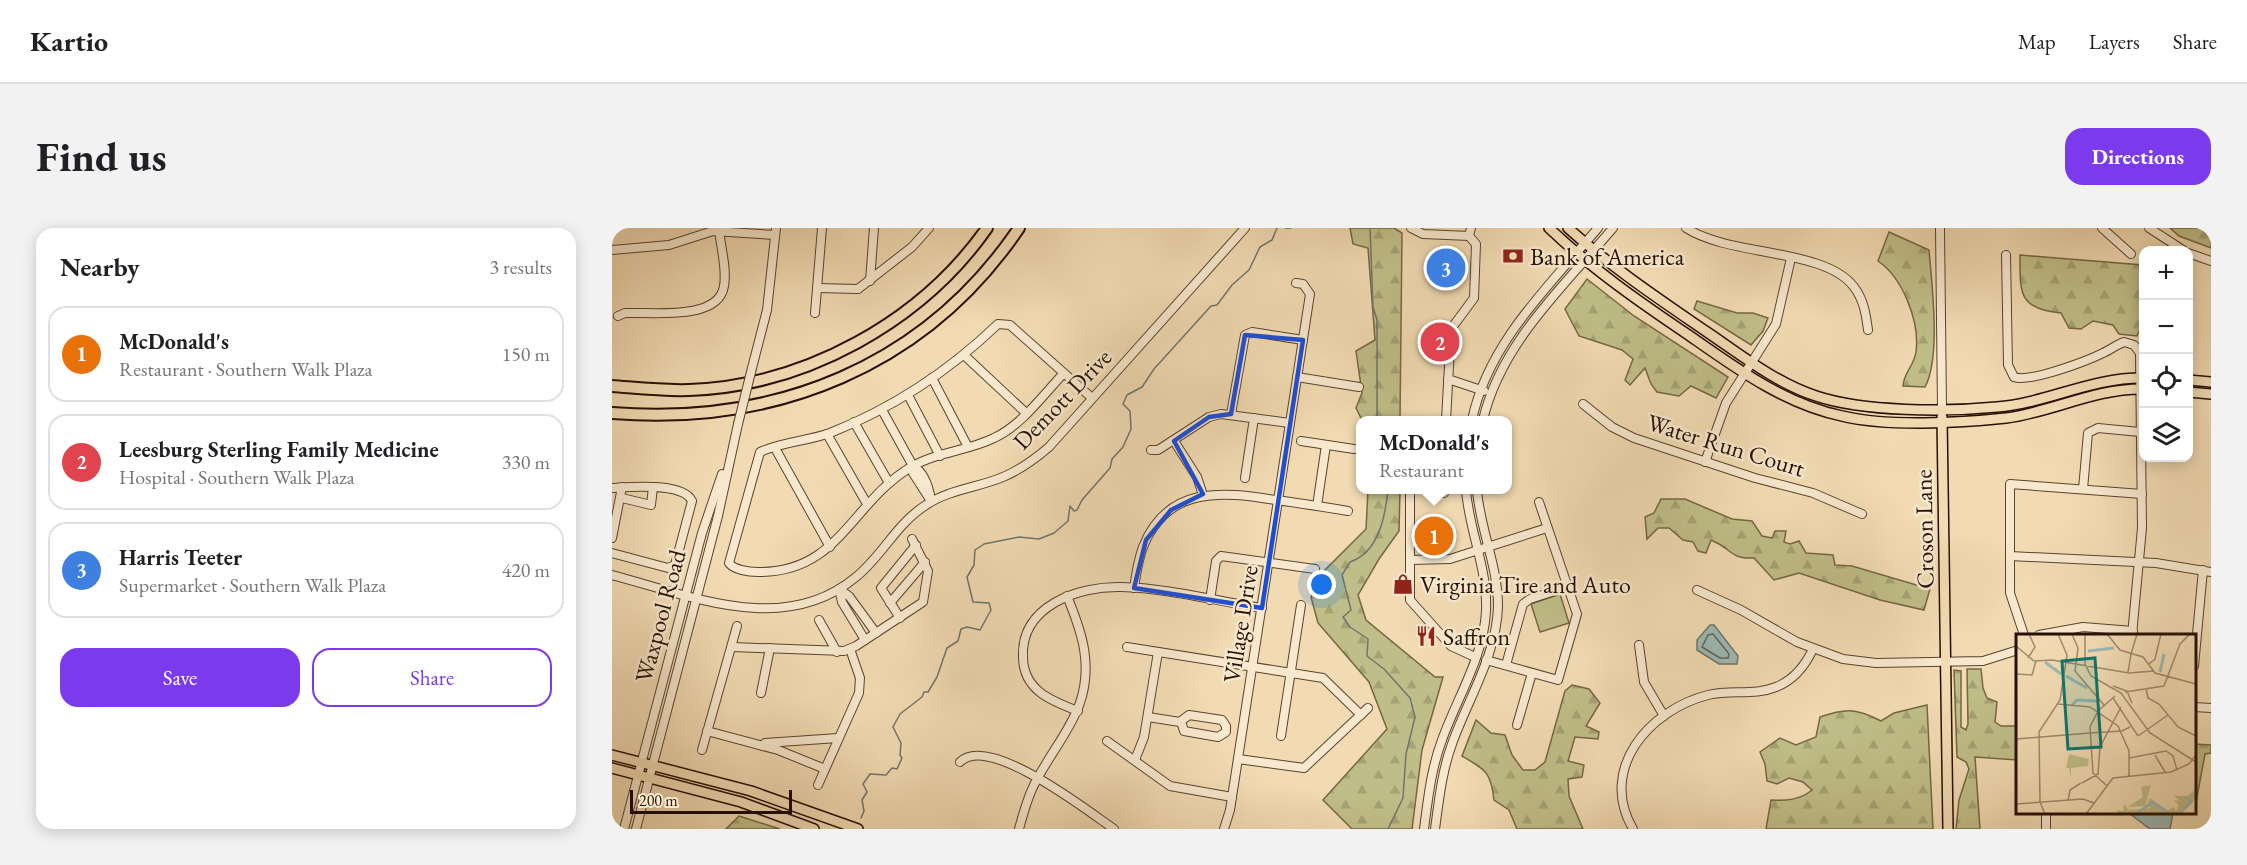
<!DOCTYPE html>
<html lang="en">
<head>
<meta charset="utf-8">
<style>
  body { margin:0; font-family:"EB Garamond",serif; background:#f2f2f2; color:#202124 }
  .controls { position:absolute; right:18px; top:18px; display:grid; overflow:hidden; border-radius:12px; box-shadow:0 3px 15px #0003 }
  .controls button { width:54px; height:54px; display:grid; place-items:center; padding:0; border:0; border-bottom:2px solid #e0e0e0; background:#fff; color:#202124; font:30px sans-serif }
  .scale { position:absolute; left:18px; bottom:15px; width:162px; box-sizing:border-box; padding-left:6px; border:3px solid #281001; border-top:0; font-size:16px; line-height:21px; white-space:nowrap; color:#281001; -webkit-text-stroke:4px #f7e8ce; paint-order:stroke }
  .you { position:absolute; left:710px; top:357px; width:21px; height:21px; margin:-15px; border:4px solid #fff; border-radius:50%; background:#1a73e8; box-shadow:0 0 0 9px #1a73e833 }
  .badge { display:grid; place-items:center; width:39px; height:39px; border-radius:50%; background:#7c3aed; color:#fff; font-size:20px; font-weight:700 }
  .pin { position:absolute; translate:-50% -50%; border:3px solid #fff; box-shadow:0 2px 6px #0006 }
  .popup { position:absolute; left:744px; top:188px; width:156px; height:78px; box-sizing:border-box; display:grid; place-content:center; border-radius:12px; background:#fff; filter:drop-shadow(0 2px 4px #0005); font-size:20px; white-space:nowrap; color:#757577 }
  .popup b { font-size:22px; color:#202124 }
  .popup::after { content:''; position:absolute; left:50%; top:100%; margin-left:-12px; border:12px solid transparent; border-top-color:#fff }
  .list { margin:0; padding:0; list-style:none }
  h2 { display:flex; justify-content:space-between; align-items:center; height:78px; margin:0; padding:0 24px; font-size:26px }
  h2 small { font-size:20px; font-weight:400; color:#757577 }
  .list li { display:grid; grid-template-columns:39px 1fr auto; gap:18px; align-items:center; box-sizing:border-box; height:96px; margin:0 12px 12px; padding:0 12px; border:2px solid #e0e0e0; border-radius:18px }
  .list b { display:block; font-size:22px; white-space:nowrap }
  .list p { margin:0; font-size:20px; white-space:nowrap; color:#757577 }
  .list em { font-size:20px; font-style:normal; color:#757577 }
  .actions { display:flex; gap:12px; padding:18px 24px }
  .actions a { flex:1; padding:14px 0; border:2px solid #7c3aed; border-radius:18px; text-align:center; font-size:21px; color:#7c3aed }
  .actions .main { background:#7c3aed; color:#fff }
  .icon { flex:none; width:33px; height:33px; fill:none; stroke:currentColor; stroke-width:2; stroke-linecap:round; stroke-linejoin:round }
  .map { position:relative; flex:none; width:1599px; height:601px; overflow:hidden; border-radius:18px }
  header { display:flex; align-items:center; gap:36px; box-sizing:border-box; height:84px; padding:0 30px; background:#fff; border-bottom:2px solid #e0e0e0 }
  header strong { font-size:28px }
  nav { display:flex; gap:33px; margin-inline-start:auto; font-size:21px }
  .intro { display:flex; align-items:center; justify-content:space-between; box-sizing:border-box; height:144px; padding:0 36px }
  h1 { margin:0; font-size:42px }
  .button { padding:15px 27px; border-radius:18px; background:#7c3aed; color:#fff; font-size:21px; font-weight:700 }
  main { display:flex; gap:36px; padding:0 36px }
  aside { flex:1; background:#fff; border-radius:18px; box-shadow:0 3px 15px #0003 }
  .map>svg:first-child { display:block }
</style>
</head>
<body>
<header>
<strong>Kartio</strong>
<nav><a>Map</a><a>Layers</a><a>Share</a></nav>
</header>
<div class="intro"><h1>Find us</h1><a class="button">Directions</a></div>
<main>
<aside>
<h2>Nearby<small>3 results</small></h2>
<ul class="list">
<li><span class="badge" style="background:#e8710a">1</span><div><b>McDonald's</b><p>Restaurant · Southern Walk Plaza</p></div><em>150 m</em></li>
<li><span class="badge" style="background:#e0444e">2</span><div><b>Leesburg Sterling Family Medicine</b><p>Hospital · Southern Walk Plaza</p></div><em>330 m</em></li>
<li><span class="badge" style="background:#3f7fe0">3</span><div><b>Harris Teeter</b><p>Supermarket · Southern Walk Plaza</p></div><em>420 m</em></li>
</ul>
<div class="actions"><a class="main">Save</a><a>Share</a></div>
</aside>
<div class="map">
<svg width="1599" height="601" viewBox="0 0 1599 601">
  <defs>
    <pattern id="forest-firs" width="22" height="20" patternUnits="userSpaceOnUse" patternTransform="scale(1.5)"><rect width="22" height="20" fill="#c0be88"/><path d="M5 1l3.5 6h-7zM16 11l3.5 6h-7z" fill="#a5a274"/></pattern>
  </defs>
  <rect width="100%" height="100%" fill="#f2dbb3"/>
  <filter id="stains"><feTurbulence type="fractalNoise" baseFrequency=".00333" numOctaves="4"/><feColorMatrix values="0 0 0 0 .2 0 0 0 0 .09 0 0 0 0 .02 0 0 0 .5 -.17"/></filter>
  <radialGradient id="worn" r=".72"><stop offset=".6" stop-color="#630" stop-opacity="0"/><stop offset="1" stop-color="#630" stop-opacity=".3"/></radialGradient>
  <g fill="url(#forest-firs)" stroke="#746744" stroke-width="1.5">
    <polygon points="738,0 782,0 790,5 788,192 750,192 744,180 750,165 744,123 763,112 756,20 741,16"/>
    <polygon points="1558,0 1599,0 1599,20 1567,8"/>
    <path d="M 1277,4 L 1317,22 C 1320,57 1329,129 1313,159 L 1291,158 C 1292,144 1302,138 1304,124 C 1308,94 1291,50 1266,33 Z"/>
    <path d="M 1408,27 L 1531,37 L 1531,94 L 1525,108 L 1507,106 L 1501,97 L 1481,93 L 1469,101 L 1457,100 L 1449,85 C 1406,81 1408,65 1408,27 Z"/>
    <polygon points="975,51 1022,88 1116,149 1104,170 1079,158 1067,168 1045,164 1039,156 1033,140 1018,157 1013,152 1021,131 1010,122 967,108 953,81"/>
    <polygon points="1085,73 1125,85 1141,85 1156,90 1151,103 1139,117 1082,81"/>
    <polygon points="756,262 788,262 787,303 767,331 746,367 754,392 823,449 831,449 810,522 800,601 740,601 711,572 775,501 757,454 706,395 699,369 707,348 754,301"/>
    <path d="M 1049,271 L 1073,271 L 1120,291 L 1140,293 L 1150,308 L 1160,310 L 1163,303 L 1174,303 L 1172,314 L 1178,316 L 1187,313 L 1194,325 L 1221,327 L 1223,337 L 1240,338 L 1318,361 L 1312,382 L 1268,372 L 1187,345 L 1162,352 L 1142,330 C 1117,331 1121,321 1099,312 L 1094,325 L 1086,323 L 1081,314 L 1071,312 L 1057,300 L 1046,300 L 1035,311 L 1033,289 L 1042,285 Z"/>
    <polygon points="1355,441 1369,441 1371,460 1375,470 1385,474 1383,494 1389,498 1405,498 1405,532 1363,529 1368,601 1344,601 1347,572 1357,541 1354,534 1345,529 1342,442 1349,443 1349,499 1354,502 1356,496"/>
    <path d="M 960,457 L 977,461 L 988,475 L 974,498 L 987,504 L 986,511 L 963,509 L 956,533 L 972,537 L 970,549 L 956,551 L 957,568 L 971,601 L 905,601 L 897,582 L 882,572 C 879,544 874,542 850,528 L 864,492 L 879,505 L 893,507 L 900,527 L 911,542 L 923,542 L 933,534 L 953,463 Z"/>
    <path d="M 1315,477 L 1321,601 L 1154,601 L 1159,572 C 1174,573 1188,572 1200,562 L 1191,554 L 1177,550 L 1165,556 L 1155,553 L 1153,536 L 1148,524 L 1168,510 L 1184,517 L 1204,509 L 1208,489 C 1234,480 1244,480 1269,493 L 1282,485 Z"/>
    <polygon points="1582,516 1599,517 1599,525 1593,526 1583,580"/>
    <polygon points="127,588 168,601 114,601"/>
  </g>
  <polygon fill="#c0be88" stroke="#746744" stroke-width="1.5" points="948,366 957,395 928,404 919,376"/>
  <g fill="#9db9b5" stroke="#6e756d" stroke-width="1.5">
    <polygon points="1098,397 1102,397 1126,428 1125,436 1107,436 1085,422 1085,412"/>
    <polygon points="1517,585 1561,585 1558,601 1538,601"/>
  </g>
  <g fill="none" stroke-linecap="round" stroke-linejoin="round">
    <polygon stroke="#62645b" stroke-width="1.5" points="1101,406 1117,426 1116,430 1108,430 1090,419 1096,407"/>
    <g stroke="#6e756d" stroke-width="1.5">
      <polyline points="673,0 679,0"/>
      <polyline points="758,0 761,79 765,92 765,192"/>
      <path d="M 776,262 C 773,289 767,324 738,334 L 730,347 L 739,382 L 731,389 L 738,399 L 756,411 L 755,428 L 772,441 L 798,470 L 803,489 L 794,526 L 791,570 L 776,601"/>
      <polyline points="249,590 252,583 250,572 255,564 251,556 258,546 274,547 280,540 285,541 290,530 288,527 289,515 281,499 288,486 310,469 312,464 316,464 325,449 335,420 346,413 349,401 355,399 368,402 379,382 377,375 361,374 355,349 362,337 363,322 372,316 407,309 427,311 442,305 456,293 458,278 462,283 465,282 470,272 498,240 500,231 511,219 519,201 518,183 511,176 515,167 530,159 542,141 599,78 605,77 620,57 637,42 648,19 660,12 665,0"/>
    </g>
    <g stroke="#5a432e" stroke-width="10">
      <g id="minor">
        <polyline points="799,0 811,6 857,8"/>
        <path d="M 1074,0 C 1119,29 1213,20 1242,59 C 1252,72 1254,87 1256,102"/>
        <polyline points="1328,0 1330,180"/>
        <polyline points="1490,0 1519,26"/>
        <polyline points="1537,0 1571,22"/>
        <polyline points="0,22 57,17 101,3 163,7"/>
        <polyline points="1576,25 1599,33"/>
        <path d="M 1394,27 L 1396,137 L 1402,149 C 1417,155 1475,133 1491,125 C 1498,122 1504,117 1512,114 L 1522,117 L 1528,125 L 1530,300 L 1520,407"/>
        <polyline points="258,53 262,0"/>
        <polyline points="205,60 246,61 300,19 317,0"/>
        <polyline points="203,85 210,0"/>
        <path d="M 6,88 L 13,85 C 40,84 107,93 112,58 C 115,41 109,20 107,2"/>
        <polyline points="353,128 414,185"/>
        <polyline points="140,140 155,82 164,0"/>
        <path d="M 452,145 C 430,168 410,197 382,210 C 356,223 324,224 299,239 C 239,275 227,345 146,344 C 137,344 122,342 117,335 L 148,224 C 169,214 196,213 218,205 C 281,180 337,143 386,96 L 398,97 L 480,170"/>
        <polyline points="685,149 747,159"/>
        <polyline points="320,150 356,219"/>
        <polyline points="836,151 872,163"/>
        <polyline points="296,167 328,228"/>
        <polyline points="971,176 1000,199 1022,210 1143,250 1201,265 1250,286"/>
        <polyline points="270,182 301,238 301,245 319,273"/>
        <polyline points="619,186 633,107 640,104 691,112"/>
        <polyline points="834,192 839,101 862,70 864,16 857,8 859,0"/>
        <path d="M 860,192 C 876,115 937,58 986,0"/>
        <path d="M 871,192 C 889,115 952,58 1001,0"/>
        <polyline points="242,194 277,255"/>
        <polyline points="215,206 255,276"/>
        <polyline points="562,213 585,249 591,267"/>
        <polyline points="689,213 742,221"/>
        <polyline points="163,220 218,319"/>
        <polyline points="539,222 546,222 597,189 609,186 678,195"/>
        <polyline points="1093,234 1114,175 1164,96 1179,30"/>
        <path d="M 301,238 C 312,244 317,260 319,272"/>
        <polyline points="633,250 642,190"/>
        <path d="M 0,260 C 18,259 71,254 80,273 L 63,337 L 56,340 L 0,325"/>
        <polyline points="1471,261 1476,205 1486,200 1528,204"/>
        <polyline points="798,264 798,372 839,418 863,429"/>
        <polyline points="832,265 832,262"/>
        <polyline points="10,270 39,277 41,259"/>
        <polyline points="705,278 714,217"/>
        <polyline points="0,310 10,259"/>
        <polyline points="1398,328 1544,335 1599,344"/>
        <polyline points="798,332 838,331 935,300"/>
        <path d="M 0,347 C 80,368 172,409 244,349 C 271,327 284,296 314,277 C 338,261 365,260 391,249 C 408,242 423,231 437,219 L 633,0"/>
        <path d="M 522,360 C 524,346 526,332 531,319 C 555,258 610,263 663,272 C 688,275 712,279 736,283"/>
        <polyline points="1085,362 1129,382 1185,414 1231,431 1264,435 1371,433 1406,422"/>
        <polyline points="598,372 604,333 609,328 703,341"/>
        <polyline points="278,375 313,334"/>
        <polyline points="288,390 269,360 304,317"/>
        <polyline points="207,392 225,424"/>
        <polyline points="1412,407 1398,365 1398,256 1530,266"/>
        <polyline points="1427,407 1471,399 1521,403"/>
        <polyline points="253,412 230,374 227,361 237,368 264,405"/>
        <polyline points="1027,417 1032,454 1052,488"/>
        <polyline points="120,419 232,423 244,418 311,374 316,343 300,311"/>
        <polyline points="515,419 711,450 749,487"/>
        <polyline points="874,432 946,452 965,386 927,274"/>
        <polyline points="894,437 911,376 918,371 955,359"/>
        <polyline points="1582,438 1591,342"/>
        <polyline points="149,465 158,420"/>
        <polyline points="1582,479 1599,480"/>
        <path d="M 466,483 C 440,473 412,463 411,430 C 408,378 466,358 509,359 C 556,360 604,373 650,380"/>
        <polygon points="577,487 610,492 614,498 614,504 606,509 572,503 569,493"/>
        <polyline points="536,489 568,494"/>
        <polyline points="905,497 920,445"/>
        <polyline points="95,503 166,522 213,541"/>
        <polyline points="669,508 689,377"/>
        <polyline points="495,513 558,558 620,569"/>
        <polyline points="151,518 153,515 226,510"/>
        <polyline points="90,522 125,398"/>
        <polyline points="626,531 692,540 756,480"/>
        <polyline points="523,532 532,509 546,424"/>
        <path d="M 348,534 C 376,505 476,583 502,601"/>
        <polyline points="206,557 247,465 248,450 238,421"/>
        <polyline points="1434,584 1434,601"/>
        <polyline points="12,601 90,305 110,246"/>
        <polyline points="24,601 106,288 126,196"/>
        <path d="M 407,601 C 411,586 415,571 422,557 C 446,509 482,481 472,421 C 469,403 462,385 455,368"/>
        <polyline points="612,601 618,582 698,66 691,56 684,55"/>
        <path d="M 812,601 C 816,571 819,541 830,512 C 845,470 872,428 874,383 C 876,341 857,303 854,262"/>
        <path d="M 823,601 C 827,572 830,543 840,516 C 856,471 885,426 886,378 C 886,338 868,301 865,262"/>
        <path d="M 1021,601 C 986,541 1037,482 1096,467 C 1118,461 1142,468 1164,459 C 1182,452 1193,438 1201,421"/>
      </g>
    </g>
    <g stroke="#281001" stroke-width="12">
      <g id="major">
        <path d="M 937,0 C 980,41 1029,75 1078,108 C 1125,141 1173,176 1230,188 C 1276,199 1347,195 1394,190 C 1441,184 1483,160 1532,161"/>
        <path d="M 956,0 C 999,39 1047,71 1095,104 C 1129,127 1164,155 1204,168 C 1252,184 1334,184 1385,179 C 1435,175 1480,149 1532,150"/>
        <polyline points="1576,152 1599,154"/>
        <polyline points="1576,164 1599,166"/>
        <polyline points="1330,189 1336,601"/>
        <polyline points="0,527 139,563 246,601"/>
        <polyline points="0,540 129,574 202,601"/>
      </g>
    </g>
    <g stroke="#281001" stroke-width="14">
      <g id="highway">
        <path d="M 0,158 C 26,160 51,163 77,162 C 193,158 309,94 375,0"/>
        <path d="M 0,185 C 163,198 313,139 407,0"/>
      </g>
    </g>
    <use href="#minor" stroke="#f7e8ce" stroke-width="8"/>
    <use href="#major" stroke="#f2dbb3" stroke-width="9"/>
    <use href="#highway" stroke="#f2dbb3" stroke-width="10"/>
    <g stroke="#5a432e" stroke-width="10" stroke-linecap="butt">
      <polyline id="minor-bridge" points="126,196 140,140"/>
    </g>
    <use href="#minor-bridge" stroke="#f7e8ce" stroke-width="8"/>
  </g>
  <path fill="none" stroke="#1d4ed8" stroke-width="4.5" stroke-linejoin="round" d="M 633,107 L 691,112 L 650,380 L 522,360 L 534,312 L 559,282 L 591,266 L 562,213 L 597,189 L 619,186 Z"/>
  <defs>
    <g id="bank-bare" transform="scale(1.62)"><path d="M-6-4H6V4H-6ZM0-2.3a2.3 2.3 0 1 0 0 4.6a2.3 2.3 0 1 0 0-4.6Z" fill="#8f2418" stroke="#f7e8ce" stroke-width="2.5" paint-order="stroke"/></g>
    <g id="shop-bare" transform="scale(1.62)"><path d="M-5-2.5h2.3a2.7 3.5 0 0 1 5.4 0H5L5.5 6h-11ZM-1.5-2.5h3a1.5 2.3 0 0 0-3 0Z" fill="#8f2418" stroke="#f7e8ce" stroke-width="2.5" paint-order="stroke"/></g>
    <g id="restaurant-bare" transform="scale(1.62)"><path d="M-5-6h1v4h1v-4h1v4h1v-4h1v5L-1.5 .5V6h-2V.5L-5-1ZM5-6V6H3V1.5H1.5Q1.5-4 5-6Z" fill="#8f2418" stroke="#f7e8ce" stroke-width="2.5" paint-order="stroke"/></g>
  </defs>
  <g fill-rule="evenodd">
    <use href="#bank-bare" x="901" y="28"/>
    <use href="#shop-bare" x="791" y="356"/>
    <use href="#restaurant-bare" x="814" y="408"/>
  </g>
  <g text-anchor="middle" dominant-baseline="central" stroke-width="5" stroke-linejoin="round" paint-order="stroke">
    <g font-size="24" fill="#281001" stroke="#f7e8ce" text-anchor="start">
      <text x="918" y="28">Bank of America</text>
      <text x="808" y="356">Virginia Tire and Auto</text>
      <text x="831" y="408">Saffron</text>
    </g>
    <g font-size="24" fill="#281001" stroke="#f7e8ce">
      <text transform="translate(450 171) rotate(-46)">Demott Drive</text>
      <text transform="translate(1114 217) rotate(17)">Water Run Court</text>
      <text transform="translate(1312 301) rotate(-91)">Croson Lane</text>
      <text transform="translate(48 388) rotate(-75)">Waxpool Road</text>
      <text transform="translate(628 396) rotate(-81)">Village Drive</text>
    </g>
  </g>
  <g transform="translate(1404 406)">
    <rect width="180" height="180" fill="#f2dbb3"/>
    <path d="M 180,155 L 180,165 L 162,180 L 102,180 L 101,176 L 107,177 L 108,170 L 113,176 L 135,174 L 131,170 L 134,164 L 151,177 L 158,173 L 160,177 L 163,171 L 158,166 L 164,167 L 158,162 L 171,162 Z" fill="#c0be88"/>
    <path d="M 53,120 L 73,125 L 72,132 L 55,134 L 55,143 L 53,134 L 50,134 ZM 135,151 L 129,172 L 112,173 L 127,163 L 125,153 Z" fill="#c0be88"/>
    <path fill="none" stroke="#9db9b5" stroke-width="3" d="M 72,17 L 98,14M 29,28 L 45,40M 144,38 L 148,20M 50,42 L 71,54M 56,71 L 61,66 L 81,67M 120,180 L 137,168 L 154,180M 163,180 L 175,168 L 171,164"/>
    <path fill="none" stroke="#a18a6c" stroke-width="1.5" d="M 56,0 L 62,14 L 59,37 L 88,71M 69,0 L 69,30 L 75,42 L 105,59 L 134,99 L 180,128M 91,0 L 104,16 L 127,23 L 139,39 L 180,50M 0,12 L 18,27 L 36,26 L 113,39 L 138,37M 115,20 L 121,0M 12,24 L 19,13 L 13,0M 133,30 L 139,25 L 145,0M 112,38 L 115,20M 0,40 L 16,41 L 20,27M 97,52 L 111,57 L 116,69M 130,54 L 132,64 L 143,70 L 162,93 L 180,102M 109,58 L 148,52 L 164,10 L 174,0M 97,64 L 122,102M 42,70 L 74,73 L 102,92 L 113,117 L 113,142M 74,99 L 106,97 L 114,93M 122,102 L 152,81M 0,105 L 74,99M 139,121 L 149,138M 113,124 L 150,117 L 157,122 L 161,136M 66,149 L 82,140 L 84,113 L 105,73M 91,152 L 77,139 L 74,93 L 82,77 L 99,62M 52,167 L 54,156 L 65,149M 0,170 L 67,165 L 78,169M 29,180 L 24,168 L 23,98 L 44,66 L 51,21 L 42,0M 70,180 L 97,144 L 155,138 L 173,130 L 180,121"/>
    <path fill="#0f766e" fill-opacity="0.15" stroke="#0f766e" stroke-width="3" d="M 79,24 L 85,113 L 52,115 L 46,27 Z"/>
    <rect width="180" height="180" fill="none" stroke="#281001" stroke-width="3"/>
  </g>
  <rect width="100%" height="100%" filter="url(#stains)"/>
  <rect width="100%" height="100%" fill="url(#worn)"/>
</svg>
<div class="controls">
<button>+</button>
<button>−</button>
<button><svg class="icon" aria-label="locate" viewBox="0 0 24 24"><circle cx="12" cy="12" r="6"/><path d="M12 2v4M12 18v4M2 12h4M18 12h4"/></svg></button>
<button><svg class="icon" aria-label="layers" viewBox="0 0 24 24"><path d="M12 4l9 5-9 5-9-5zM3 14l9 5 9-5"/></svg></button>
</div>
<div class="scale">200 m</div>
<div class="you"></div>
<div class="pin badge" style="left:822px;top:308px;background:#e8710a">1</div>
<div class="popup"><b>McDonald's</b>Restaurant</div>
<div class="pin badge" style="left:828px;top:114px;background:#e0444e">2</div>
<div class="pin badge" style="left:834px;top:40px;background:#3f7fe0">3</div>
</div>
</main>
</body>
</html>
